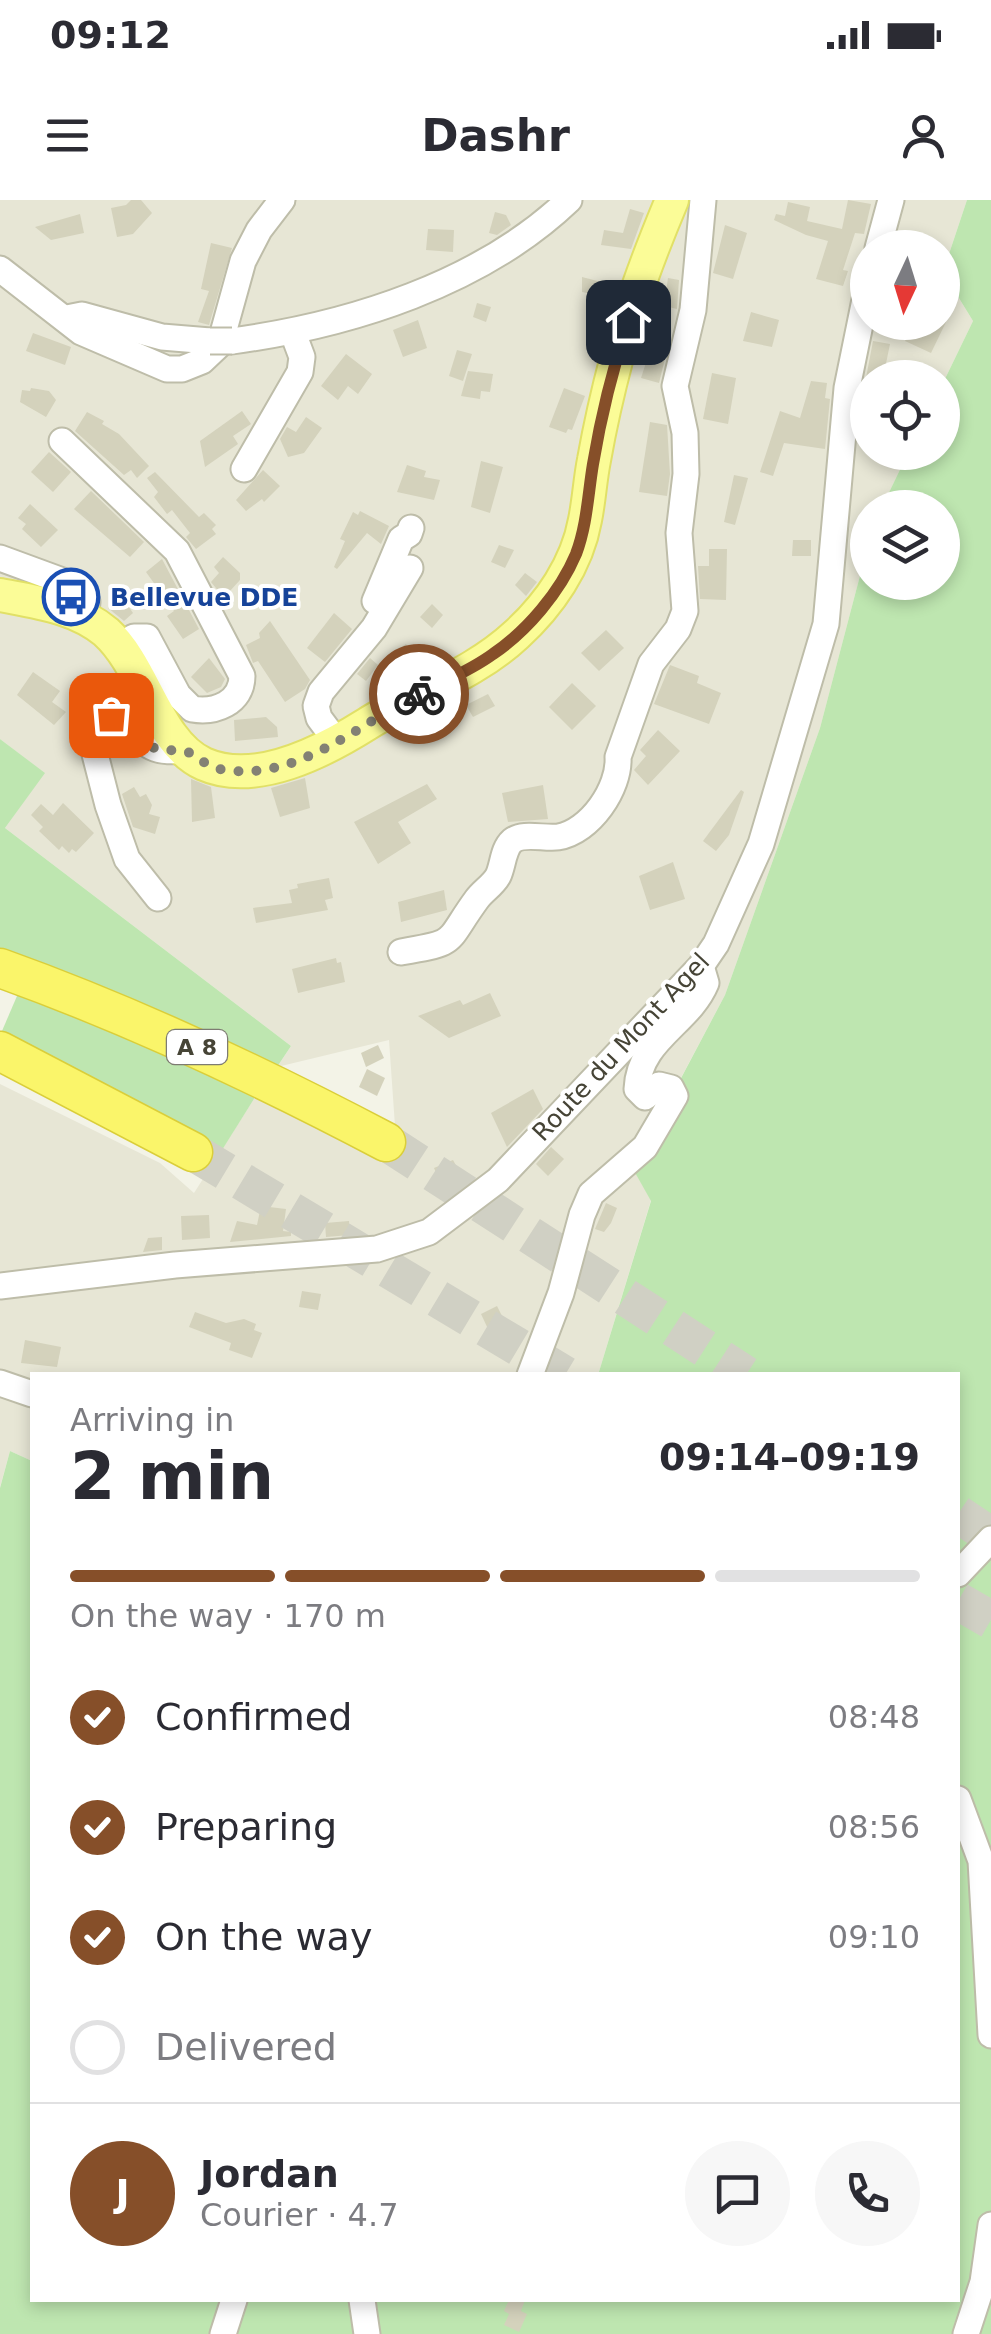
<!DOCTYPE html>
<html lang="en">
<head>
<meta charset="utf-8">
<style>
  body { margin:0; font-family:"DejaVu Sans",sans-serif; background:#f7f7f7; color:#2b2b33; height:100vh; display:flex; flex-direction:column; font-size:38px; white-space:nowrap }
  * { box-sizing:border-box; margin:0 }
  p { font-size:32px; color:#7c7c81 }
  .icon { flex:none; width:55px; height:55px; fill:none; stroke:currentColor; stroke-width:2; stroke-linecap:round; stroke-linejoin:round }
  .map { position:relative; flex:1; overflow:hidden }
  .side { position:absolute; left:30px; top:1172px; width:930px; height:930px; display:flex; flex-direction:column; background:#fff; border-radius:0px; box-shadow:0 5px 15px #0003 }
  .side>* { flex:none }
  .needle { width:65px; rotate:184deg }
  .controls { position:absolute; left:850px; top:30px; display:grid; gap:20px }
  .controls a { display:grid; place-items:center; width:110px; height:110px; border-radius:50%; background:#fff; box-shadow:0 5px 15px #0003; font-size:50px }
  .pin { position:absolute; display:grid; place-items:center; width:85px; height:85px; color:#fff; margin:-42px; border-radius:20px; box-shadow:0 5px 15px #0006 }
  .courier { position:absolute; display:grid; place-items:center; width:100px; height:100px; margin:-50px; border:8px solid #864f29; border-radius:50%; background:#fff; color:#222; box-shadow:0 2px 12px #0007 }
  .headline em { font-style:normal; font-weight:700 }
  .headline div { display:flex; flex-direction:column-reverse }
  .headline { display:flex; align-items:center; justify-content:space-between; height:170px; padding:0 40px }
  h1 { font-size:65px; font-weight:700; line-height:75px }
  .bar { display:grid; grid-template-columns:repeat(4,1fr); gap:15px 10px; align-content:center; height:120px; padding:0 40px }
  .bar i { height:12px; border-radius:8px; background:#e1e1e2 }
  .bar .selected { background:#864f29 }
  .bar p { grid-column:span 4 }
  .line { display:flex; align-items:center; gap:25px; padding:0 40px; border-top:2px solid #e1e1e2 }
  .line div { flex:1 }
  .round { display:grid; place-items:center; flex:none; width:105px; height:105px; border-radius:52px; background:#f7f7f7 }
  ol { padding:0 40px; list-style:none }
  li { display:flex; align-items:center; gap:30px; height:110px }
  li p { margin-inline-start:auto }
  li .icon { padding:10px; border-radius:50%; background:#864f29; color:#fff; stroke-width:4 }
  li:last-child { color:#7c7c81 }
  li i { width:55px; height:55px; border:5px solid #e1e1e2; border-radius:50% }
  .status { display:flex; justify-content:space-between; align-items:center; height:70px; padding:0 50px; background:#fff; direction:ltr }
  .status svg { height:28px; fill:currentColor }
  header { display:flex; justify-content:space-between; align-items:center; height:130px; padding:0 40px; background:#fff; font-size:45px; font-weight:700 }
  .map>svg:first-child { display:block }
  .residential { fill:#e7e6d5 }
  .green { fill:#bee6b0 }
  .building { fill:#d4d2bc }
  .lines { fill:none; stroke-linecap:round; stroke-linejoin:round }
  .highway-tunnel { stroke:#d0d0c4; stroke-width:38; stroke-dasharray:38 19; stroke-linecap:butt }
  .minor-casing { stroke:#bebda9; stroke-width:29 }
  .major-casing { stroke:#e1e067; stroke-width:36 }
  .highway-casing { stroke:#dace3a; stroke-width:41 }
  .minor { stroke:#fff; stroke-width:25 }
  .major { stroke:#fbfc97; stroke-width:32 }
  .highway { stroke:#faf56a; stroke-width:38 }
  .minor-bridge-casing { stroke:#bebda9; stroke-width:29; stroke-linecap:butt }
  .minor-bridge { stroke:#fff; stroke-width:25 }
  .done { stroke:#838174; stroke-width:10; stroke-dasharray:0 18 }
  .route { stroke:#864f29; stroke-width:12 }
  .labels { text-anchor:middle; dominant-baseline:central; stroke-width:8; stroke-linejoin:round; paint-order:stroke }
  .shield { fill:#fff; stroke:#7e7c72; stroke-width:2.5 }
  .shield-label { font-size:22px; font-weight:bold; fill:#464436 }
  .transit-label { font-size:25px; font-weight:bold; fill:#164399; stroke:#fff; text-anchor:start }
  .street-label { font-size:25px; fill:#464436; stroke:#fff }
</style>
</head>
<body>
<div class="status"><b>09:12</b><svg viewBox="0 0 49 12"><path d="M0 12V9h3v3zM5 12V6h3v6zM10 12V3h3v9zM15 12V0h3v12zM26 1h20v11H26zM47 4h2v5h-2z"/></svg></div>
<header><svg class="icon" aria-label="menu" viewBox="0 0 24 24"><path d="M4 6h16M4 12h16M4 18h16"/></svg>Dashr<svg class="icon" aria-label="person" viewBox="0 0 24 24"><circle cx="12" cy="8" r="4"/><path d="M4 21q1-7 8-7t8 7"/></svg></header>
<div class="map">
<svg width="991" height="2134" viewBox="0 0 991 2134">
  <rect width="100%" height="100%" fill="#f3f3e7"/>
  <path class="residential" d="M 0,0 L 967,0 L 943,72 L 942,48 L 868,48 L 868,122 L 942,122 L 943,72 L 973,121 L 943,183 L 942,178 L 868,178 L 868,252 L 908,253 L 882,307 L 868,308 L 867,349 L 820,528 L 725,795 L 633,968 L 651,1000 L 598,1175 L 32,1175 L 32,1261 L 10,1251 L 0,1287 L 0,884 L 160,963 L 194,993 L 259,891 L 380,953 L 395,926 L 389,840 L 277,867 L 291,846 L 5,628 L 44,573 L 0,539 Z"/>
  <g class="green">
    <path d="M 967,0 L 991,0 L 991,2134 L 0,2134 L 0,1288 L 10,1251 L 32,1261 L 32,2100 L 958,2100 L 958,1175 L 598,1175 L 651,1001 L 633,969 L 725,795 L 820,528 L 867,349 L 868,382 L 942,382 L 942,308 L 882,307 L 908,253 L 942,252 L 943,183 L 973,121 L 943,72 Z"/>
    <path d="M 0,539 L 45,573 L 5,628 L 291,846 L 277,867 L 0,749 Z"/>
    <path d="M 20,789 L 259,891 L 222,950 L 2,831 Z"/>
  </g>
  <g class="building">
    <path d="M 131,0 L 141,0 L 152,13 L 133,34 L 117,37 L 111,8 L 126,5 Z"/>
    <path d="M 848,0 L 871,4 L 864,34 L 855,33 L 843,70 L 848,71 L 843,86 L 816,79 L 828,41 L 806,35 L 774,20 L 776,14 L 785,16 L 788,2 L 810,7 L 807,21 L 842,29 Z"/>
    <path d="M 630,9 L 644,13 L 631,49 L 601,45 L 604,30 L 623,33 Z"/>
    <path d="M 495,12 L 506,15 L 511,25 L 497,35 L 489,33 Z"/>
    <path d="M 80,14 L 84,33 L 51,40 L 35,27 Z"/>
    <path d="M 725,25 L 747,33 L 733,79 L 713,73 Z"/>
    <path d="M 428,29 L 454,30 L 453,52 L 426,50 Z"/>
    <path d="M 211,43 L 232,48 L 209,125 L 198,122 L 209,91 L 201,89 Z"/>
    <path d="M 582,77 L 617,86 L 613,98 L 582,92 Z"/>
    <path d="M 668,78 L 679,80 L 677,109 L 664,106 Z"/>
    <path d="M 477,103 L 491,107 L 486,122 L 473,117 Z"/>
    <path d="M 751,112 L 779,120 L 772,147 L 743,141 Z"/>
    <path d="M 418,120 L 427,148 L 403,157 L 393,130 Z"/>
    <path d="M 915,122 L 946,122 L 931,153 L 905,141 Z"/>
    <path d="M 657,129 L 671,134 L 659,183 L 641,178 Z"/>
    <path d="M 33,133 L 71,147 L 65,165 L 26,151 Z"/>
    <path d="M 873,141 L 890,144 L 883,178 L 866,178 Z"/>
    <path d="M 457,150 L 472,154 L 463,181 L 449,176 Z"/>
    <path d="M 346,154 L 372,174 L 358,194 L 348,186 L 338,200 L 321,186 Z"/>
    <path d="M 468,171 L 493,174 L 490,192 L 481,191 L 480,199 L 461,196 Z"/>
    <path d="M 712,173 L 736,178 L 728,224 L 703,219 Z"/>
    <path d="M 811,181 L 827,183 L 825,198 L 830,199 L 825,249 L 784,243 L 773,276 L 760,272 L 780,211 L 800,218 Z"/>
    <path d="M 31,188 L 49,191 L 56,200 L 46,217 L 20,202 L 22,190 L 30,191 Z"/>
    <path d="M 564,188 L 585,196 L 572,230 L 568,229 L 566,233 L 549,227 Z"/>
    <path d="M 242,211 L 251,224 L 233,236 L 238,244 L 205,267 L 200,241 Z"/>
    <path d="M 87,212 L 104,221 L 102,224 L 119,234 L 149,266 L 137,278 L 131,270 L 124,275 L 75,231 Z"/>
    <path d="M 306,217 L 322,228 L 304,253 L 288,257 L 280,239 L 287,227 L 296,232 Z"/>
    <path d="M 650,222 L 667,225 L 670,274 L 667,296 L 639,292 Z"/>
    <path d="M 49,252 L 71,272 L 53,292 L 31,272 Z"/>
    <path d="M 481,261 L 503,267 L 490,313 L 471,307 Z"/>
    <path d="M 407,265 L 426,271 L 424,277 L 440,280 L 434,300 L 397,292 Z"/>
    <path d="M 263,270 L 280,286 L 264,302 L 262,299 L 246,311 L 236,300 Z"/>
    <path d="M 155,272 L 199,317 L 204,313 L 216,325 L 212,329 L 216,334 L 196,349 L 186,337 L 190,333 L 172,310 L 167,314 L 154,297 L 158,292 L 147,278 Z"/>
    <path d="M 734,275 L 748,278 L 735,325 L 724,322 Z"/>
    <path d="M 91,291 L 144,342 L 130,357 L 74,309 Z"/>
    <path d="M 30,304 L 58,330 L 41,347 L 22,329 L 26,324 L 18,318 Z"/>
    <path d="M 360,311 L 389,326 L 381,344 L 367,333 L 337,369 L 334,367 L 345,341 L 340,339 L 353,312 L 358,315 Z"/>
    <path d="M 793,340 L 811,340 L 811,356 L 792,356 Z"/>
    <path d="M 499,345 L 514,350 L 505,368 L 491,362 Z"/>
    <path d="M 709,349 L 727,349 L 726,400 L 700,399 L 698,366 L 709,366 Z"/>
    <path d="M 223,357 L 240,373 L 240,380 L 229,392 L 225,388 L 220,393 L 211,382 L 219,373 L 214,367 Z"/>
    <path d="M 162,359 L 199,429 L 183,439 L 167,416 L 174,411 L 146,372 Z"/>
    <path d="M 525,373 L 537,382 L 526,396 L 515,385 Z"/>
    <path d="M 120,394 L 133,413 L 124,421 L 108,408 Z"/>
    <path d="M 432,404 L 443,415 L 432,428 L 420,417 Z"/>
    <path d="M 334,413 L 352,429 L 325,462 L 307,448 Z"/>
    <path d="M 270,421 L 310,480 L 305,489 L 285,502 L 258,461 L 253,463 L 246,445 L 260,438 L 259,433 Z"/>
    <path d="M 606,430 L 624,448 L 599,471 L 581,453 Z"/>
    <path d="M 406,444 L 423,471 L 400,483 L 386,459 Z"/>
    <path d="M 209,458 L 225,479 L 221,487 L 207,493 L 191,477 Z"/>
    <path d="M 370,458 L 378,465 L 366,481 L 357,474 Z"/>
    <path d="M 670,465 L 699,476 L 697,483 L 721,493 L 709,524 L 654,504 Z"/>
    <path d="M 33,472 L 60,491 L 52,502 L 66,512 L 54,525 L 17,495 Z"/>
    <path d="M 572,483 L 596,506 L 572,530 L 549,507 Z"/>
    <path d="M 488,494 L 495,506 L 473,517 L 466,505 Z"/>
    <path d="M 266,517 L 277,527 L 278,537 L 235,541 L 234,520 Z"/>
    <path d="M 658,530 L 680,551 L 648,585 L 634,570 L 646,556 L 640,550 Z"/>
    <path d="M 305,578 L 310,608 L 280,617 L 271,588 Z"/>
    <path d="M 191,579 L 211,587 L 215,618 L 192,622 Z"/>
    <path d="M 427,584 L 437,599 L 398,622 L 411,643 L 378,664 L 354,622 Z"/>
    <path d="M 543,585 L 548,619 L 508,622 L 502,593 Z"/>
    <path d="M 134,587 L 140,597 L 146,594 L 152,605 L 149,614 L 160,617 L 155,634 L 133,627 L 122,594 Z"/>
    <path d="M 741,590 L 744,592 L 729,635 L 716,651 L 703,641 Z"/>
    <path d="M 63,603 L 94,633 L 76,652 L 72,649 L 69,653 L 62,646 L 59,650 L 39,631 L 43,627 L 31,615 L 41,604 L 53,615 Z"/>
    <path d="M 673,662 L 685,699 L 650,710 L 639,676 Z"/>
    <path d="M 329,678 L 333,698 L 325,700 L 328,710 L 256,723 L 253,708 L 292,703 L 289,690 L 298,688 L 297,684 Z"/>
    <path d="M 444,690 L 447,710 L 401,722 L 398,702 Z"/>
    <path d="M 336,758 L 337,763 L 341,762 L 345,782 L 298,793 L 292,769 Z"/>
    <path d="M 490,793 L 501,816 L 449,838 L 418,816 L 460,800 L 463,805 Z"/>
    <path d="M 378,845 L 384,858 L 366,867 L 361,853 Z"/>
    <path d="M 367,869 L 385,878 L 377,896 L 359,887 Z"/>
    <path d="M 533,889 L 543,909 L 507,947 L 491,913 Z"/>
    <path d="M 551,947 L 564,959 L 548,976 L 536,964 Z"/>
    <path d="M 453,960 L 464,980 L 443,989 L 434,968 Z"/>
    <path d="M 606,1003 L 617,1008 L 611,1023 L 604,1032 L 595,1029 Z"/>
    <path d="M 261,1006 L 286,1009 L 283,1031 L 291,1032 L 291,1036 L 230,1042 L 237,1021 L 257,1025 Z"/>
    <path d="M 209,1015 L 210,1038 L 182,1040 L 181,1016 Z"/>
    <path d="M 349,1021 L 350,1035 L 326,1037 L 325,1023 Z"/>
    <path d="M 162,1037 L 162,1050 L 143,1052 L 148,1038 Z"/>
    <path d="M 302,1091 L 321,1094 L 318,1110 L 299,1107 Z"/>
    <path d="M 497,1106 L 505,1122 L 489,1131 L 481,1114 Z"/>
    <path d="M 195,1112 L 226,1123 L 244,1119 L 256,1124 L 254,1130 L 262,1133 L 252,1158 L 229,1150 L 231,1143 L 189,1127 Z"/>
    <path d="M 25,1140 L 61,1147 L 57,1167 L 21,1163 Z"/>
    <path d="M 509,2100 L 525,2100 L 521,2111 L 527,2114 L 519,2132 L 504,2125 L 509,2114 L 504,2111 Z"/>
  </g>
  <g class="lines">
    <g class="highway-tunnel">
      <path d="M 386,942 L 746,1175"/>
      <path d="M 193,952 L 565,1175"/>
      <path d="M 958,1314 L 991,1336"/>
      <path d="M 958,1401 L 991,1420"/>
    </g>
    <g class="minor-casing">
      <g id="minor">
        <path d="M 878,48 L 891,0"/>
        <path d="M 0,69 L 81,132 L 167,169 L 182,169 L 202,161 L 220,144 L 243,61 L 259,30 L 282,0"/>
        <path d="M 67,118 L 82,115 L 162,137 L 210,141"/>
        <path d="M 232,141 C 350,125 481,84 569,0"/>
        <path d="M 62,241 L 177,351 L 242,476 C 242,503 215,513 192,509 L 178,495 L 147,437 L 134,437 L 119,446"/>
        <path d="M 244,269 L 300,172 L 302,157 L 293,133"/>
        <path d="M 0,358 L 68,383 L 87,402 L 85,419"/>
        <path d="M 375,401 L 401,339 L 409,334 L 411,328"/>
        <path d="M 337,542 L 319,518 L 316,506 L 321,492 L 374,428 L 410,368"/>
        <path d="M 158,698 L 127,659 L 108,605 L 86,519 L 91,511 C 116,508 131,537 152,547 C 162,552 173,551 184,550"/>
        <path d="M 401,752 C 460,742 444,744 477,699 C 483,691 493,685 498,676 C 503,666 503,649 512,641 C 523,632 544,639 558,637 C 590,632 620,588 618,557 L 651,464 L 678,429 L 685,411 L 679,333 L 686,274 L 685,233 L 675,186 L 693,110 L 703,0"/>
        <path d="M 0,1086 L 175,1065 L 377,1049 L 429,1032 L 498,980 L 701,766 L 716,744 L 761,644 L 826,424 L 847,188 L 868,85"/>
        <path d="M 530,1175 L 561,1093 L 582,1015 L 591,994 L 645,947 L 675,896 L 671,888 L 659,885 L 645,897 L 637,889 C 639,839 689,824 706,783 L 701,766"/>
        <path d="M 0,1183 L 32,1194"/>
        <path d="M 958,1374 L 991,1339"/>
        <path d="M 958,1599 L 981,1661 L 991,1835"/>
        <path d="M 362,2100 L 367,2134"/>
        <path d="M 223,2134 L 234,2100"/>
        <path d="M 966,2134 L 983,2082 L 991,2025"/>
      </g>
    </g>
    <g class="major-casing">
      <path id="major" d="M 0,395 C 36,402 76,407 106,432 C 145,467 157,543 204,564 C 256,587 324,551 367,524 C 416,493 473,475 516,435 C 549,405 577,365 585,320 C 589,301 590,280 594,260 C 600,226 608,191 617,157 C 630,104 651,50 672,0"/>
    </g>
    <g class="highway-casing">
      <g id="highway">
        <path d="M 0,768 C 134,816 261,876 386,942"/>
        <path d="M 0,851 L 193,952"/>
      </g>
    </g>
    <use href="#minor" class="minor"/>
    <use href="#major" class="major"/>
    <use href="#highway" class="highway"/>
    <g class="minor-bridge-casing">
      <path id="minor-bridge" d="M 210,141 L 232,141"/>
    </g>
    <use href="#minor-bridge" class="minor-bridge"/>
  </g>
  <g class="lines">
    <path class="done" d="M 111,515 C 126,527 143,547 162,550 C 169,552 178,548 185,551 C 197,555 205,566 219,569 C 295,584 357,525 419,494"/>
    <path class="route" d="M 419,494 C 444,481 470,471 493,454 C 527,431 560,392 576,354 C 587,325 588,294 593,264 C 601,216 613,168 628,122"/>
  </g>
  <defs>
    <g id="bus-ring" transform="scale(2.875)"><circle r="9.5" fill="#fff" stroke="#1a4fb4" stroke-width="1.5"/><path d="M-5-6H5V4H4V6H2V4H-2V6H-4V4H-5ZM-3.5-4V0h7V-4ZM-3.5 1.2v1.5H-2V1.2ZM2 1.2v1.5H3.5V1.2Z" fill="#1a4fb4"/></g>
  </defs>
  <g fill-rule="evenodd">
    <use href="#bus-ring" x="71" y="397"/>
  </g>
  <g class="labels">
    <rect class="shield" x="167" y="830" width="60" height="34" rx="8"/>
    <g class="shield-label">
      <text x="197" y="847">A 8</text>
    </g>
    <g class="transit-label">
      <text x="110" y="397">Bellevue DDE</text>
    </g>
    <g class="street-label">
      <text transform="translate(621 847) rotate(-47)">Route du Mont Agel</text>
    </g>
  </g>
</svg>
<div class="controls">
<a><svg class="needle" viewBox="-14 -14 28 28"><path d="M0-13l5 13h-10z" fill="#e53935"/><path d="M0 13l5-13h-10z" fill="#7c7c81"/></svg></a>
<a><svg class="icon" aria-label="locate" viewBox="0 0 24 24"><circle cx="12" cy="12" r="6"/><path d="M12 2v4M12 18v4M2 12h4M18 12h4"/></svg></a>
<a><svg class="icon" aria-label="layers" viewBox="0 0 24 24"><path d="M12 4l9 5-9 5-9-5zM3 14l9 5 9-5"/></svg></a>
</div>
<div class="pin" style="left:111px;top:515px;background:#ea580c"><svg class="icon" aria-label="bag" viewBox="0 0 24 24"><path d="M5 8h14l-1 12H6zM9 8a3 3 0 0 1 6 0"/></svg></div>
<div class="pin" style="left:628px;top:122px;background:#1f2937"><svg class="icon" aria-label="home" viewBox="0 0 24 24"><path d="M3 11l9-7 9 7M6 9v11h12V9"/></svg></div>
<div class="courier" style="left:419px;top:494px"><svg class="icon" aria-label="bike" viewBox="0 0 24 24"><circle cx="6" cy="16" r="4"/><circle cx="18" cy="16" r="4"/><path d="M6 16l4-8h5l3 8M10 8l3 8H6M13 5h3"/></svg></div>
<section class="side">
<div class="headline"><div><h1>2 min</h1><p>Arriving in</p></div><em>09:14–09:19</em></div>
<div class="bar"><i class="selected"></i><i class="selected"></i><i class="selected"></i><i></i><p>On the way · 170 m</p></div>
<ol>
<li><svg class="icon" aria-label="check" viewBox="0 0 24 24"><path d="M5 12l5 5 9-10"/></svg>Confirmed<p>08:48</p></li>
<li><svg class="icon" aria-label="check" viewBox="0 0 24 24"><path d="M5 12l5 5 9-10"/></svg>Preparing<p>08:56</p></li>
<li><svg class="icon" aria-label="check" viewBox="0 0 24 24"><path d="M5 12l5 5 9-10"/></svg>On the way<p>09:10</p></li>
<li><i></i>Delivered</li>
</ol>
<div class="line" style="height:180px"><b class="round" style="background:#864f29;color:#fff">J</b><div><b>Jordan</b><p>Courier · 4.7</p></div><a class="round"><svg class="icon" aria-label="chat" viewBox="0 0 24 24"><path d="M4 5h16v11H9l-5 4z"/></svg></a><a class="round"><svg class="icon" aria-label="phone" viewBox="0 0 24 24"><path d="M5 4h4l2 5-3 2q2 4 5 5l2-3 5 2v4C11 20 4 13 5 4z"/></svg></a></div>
</section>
</div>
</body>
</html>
